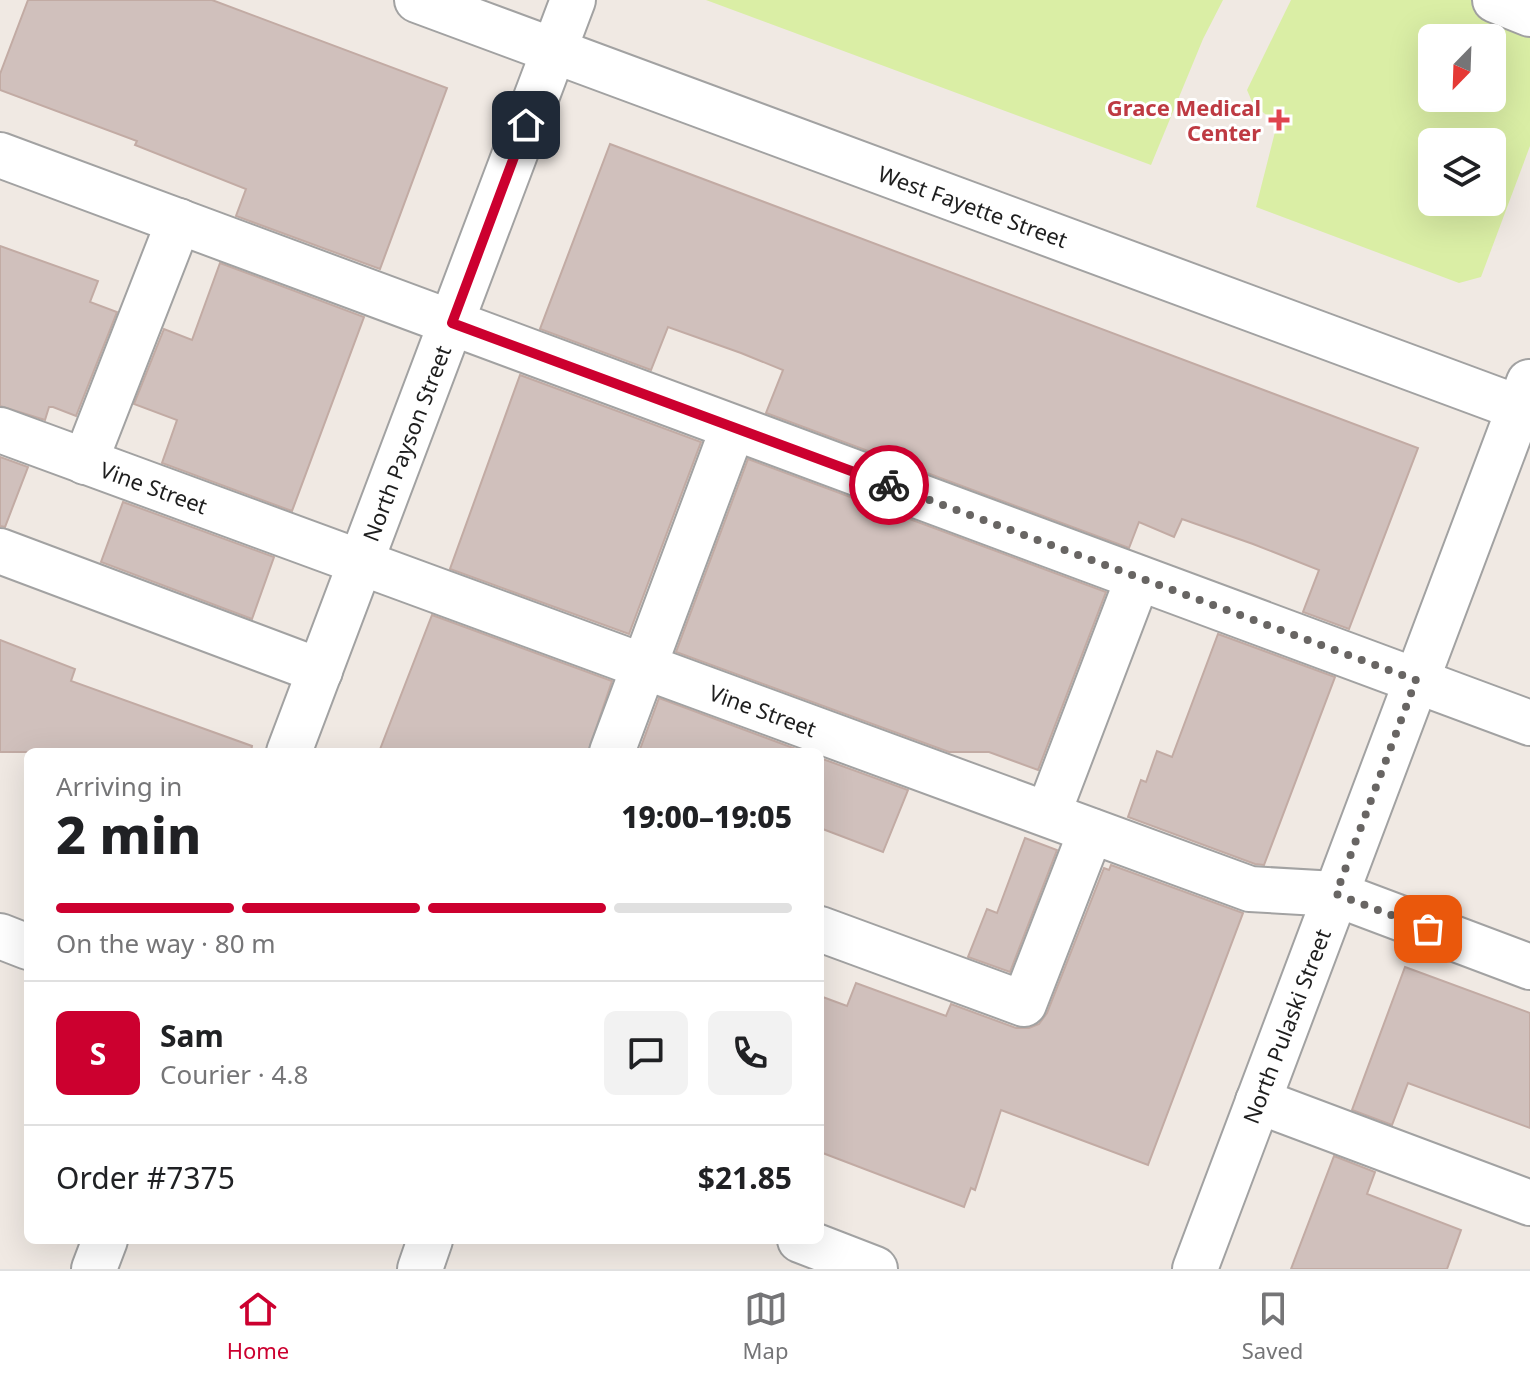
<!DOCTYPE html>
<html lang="en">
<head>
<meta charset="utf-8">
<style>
  body { margin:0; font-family:"Noto Sans",sans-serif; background:#f2f2f2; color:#202124; height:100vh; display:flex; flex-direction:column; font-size:30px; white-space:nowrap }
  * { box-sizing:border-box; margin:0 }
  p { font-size:26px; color:#757577 }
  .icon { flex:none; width:44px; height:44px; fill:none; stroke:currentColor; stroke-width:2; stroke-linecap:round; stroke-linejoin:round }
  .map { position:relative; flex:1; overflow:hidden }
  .sheet { position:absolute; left:24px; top:748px; width:800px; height:496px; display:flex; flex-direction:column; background:#fff; border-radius:12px; box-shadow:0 8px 32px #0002 }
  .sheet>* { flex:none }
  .needle { width:52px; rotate:203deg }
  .controls { position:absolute; left:1418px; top:24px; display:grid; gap:16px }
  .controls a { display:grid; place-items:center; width:88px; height:88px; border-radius:12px; background:#fff; box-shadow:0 8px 32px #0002; font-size:40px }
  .pin { position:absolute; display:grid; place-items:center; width:68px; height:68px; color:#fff; margin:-34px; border-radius:16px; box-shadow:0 4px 12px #0006 }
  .courier { position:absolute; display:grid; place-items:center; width:80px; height:80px; margin:-40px; border:6px solid #cc002f; border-radius:50%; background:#fff; color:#222; box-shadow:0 2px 10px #0007 }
  .summary em { font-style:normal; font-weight:800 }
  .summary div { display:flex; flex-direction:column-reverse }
  .summary { display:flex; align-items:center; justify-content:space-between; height:136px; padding:0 32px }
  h1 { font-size:52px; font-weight:800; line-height:60px }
  .bar { display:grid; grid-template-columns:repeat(4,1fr); gap:12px 8px; align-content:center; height:96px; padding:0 32px }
  .bar i { height:10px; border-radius:6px; background:#e0e0e0 }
  .bar .current { background:#cc002f }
  .bar p { grid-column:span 4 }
  .line { display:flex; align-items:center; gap:20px; padding:0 32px; border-top:2px solid #e0e0e0 }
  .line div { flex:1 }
  .round { display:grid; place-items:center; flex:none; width:84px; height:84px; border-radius:12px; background:#f2f2f2 }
  .dock { display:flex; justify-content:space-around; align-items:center; height:112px; border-top:2px solid #e0e0e0; background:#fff; font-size:22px; color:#757577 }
  .dock a { display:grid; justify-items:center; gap:4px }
  .dock .current { color:#cc002f }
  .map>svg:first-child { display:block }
  .grass { fill:#daeea5; fill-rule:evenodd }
  .building { fill:#d0c0bc; stroke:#c2aba4; stroke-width:2 }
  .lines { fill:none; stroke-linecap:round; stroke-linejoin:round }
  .minor-casing { stroke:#a2a2a2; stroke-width:48 }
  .minor { stroke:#fff; stroke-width:44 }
  .done { stroke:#686563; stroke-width:8; stroke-dasharray:0 14.4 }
  .route { stroke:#cc002f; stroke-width:10 }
  .health-dot { fill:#e0444e; stroke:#fff; stroke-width:3 }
  .labels { text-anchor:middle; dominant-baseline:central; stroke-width:6; stroke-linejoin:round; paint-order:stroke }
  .health-label { font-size:22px; font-weight:bold; fill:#be3a42; stroke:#fff; text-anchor:end }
  .street-label { font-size:22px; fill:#1e1e1e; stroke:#fff }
</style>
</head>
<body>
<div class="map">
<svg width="1530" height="1269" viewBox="0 0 1530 1269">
  <rect width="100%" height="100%" fill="#f0e9e3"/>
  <g class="grass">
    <path d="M 706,0 L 1223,0 L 1203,39 L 1151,165 Z"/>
    <path d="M 1291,0 L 1530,0 L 1530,146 L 1481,277 L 1459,283 L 1256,207 L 1277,124 L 1253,104 L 1247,90 ZM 1432,38 L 1492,38 L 1492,98 L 1432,98 ZM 1432,142 L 1492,142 L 1492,202 L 1432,202 Z"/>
  </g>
  <g class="building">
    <path d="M 28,0 L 212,0 L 447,88 L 380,269 L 236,216 L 246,189 L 135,145 L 137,141 L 0,90 L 0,74 Z"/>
    <path d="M 610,144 L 1418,448 L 1349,629 L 1303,612 L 1319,570 L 1253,544 L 1182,519 L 1174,537 L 1139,522 L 1129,548 L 766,413 L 783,370 L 741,353 L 668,327 L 651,370 L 540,329 Z"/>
    <path d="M 0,246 L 98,281 L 90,302 L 117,312 L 76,416 L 53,407 L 49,407 L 45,420 L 0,406 Z"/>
    <path d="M 220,263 L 364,317 L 292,511 L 162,463 L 177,420 L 134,404 L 164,329 L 192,340 Z"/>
    <path d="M 520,375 L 701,442 L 629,634 L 450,569 Z"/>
    <path d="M 0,457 L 28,467 L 5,527 L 0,526 Z"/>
    <path d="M 748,459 L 1106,592 L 1038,770 L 989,752 L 949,752 L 676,652 Z"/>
    <path d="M 123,502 L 274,557 L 252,619 L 101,562 Z"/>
    <path d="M 432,615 L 612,681 L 588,752 L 379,752 Z"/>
    <path d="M 1218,634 L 1335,677 L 1264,865 L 1255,864 L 1128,817 L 1141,780 L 1146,782 L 1157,751 L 1172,757 Z"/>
    <path d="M 0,640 L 75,669 L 71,681 L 252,746 L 251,752 L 0,752 Z"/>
    <path d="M 659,698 L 804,752 L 639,752 Z"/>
    <path d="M 820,758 L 908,790 L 883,852 L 820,828 Z"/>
    <path d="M 1025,838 L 1057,850 L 1010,972 L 968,957 L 987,909 L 997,913 Z"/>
    <path d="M 1111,865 L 1243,913 L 1148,1165 L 1001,1110 L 975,1190 L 971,1188 L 964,1207 L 820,1152 L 820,996 L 847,1006 L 856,983 L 946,1016 L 951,1004 L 1016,1028 L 1029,1028 L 1039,1024 L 1047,1013 L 1104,868 L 1109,870 Z"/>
    <path d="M 1405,967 L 1530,1013 L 1530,1128 L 1408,1083 L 1392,1125 L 1352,1110 Z"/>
    <path d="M 1334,1156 L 1375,1172 L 1367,1194 L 1461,1230 L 1447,1269 L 1291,1269 Z"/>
  </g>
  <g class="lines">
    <g class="minor-casing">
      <g id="minor">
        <path d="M 417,0 L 1530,412"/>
        <path d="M 1495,0 L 1530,14"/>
        <path d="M 0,155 L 1530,723"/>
        <path d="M 0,430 L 1250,889 L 1336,894 L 1530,967"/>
        <path d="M 85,462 L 179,221"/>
        <path d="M 0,551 L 320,671"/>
        <path d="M 289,752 L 573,0"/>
        <path d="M 612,752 L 733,428"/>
        <path d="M 1048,814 L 1138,578"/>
        <path d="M 820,929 L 1024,1004 L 1091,831"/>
        <path d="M 0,936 L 28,947"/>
        <path d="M 1258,1101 L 1530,1203"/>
        <path d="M 800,1240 L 875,1269"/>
        <path d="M 94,1269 L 105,1240"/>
        <path d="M 420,1269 L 430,1240"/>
        <path d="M 1195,1269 L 1529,382"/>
      </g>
    </g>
    <use href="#minor" class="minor"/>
  </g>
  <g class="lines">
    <path class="done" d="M 889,485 L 1416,680 L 1336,894 L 1428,929"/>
    <path class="route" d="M 526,125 L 452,323 L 889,485"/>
  </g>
  <path class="health-dot" d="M1275 108h8v8h8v8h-8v8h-8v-8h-8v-8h8z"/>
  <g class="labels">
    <g class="health-label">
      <text x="1261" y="107">Grace Medical<tspan x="1261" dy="25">Center</tspan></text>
    </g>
    <g class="street-label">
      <text transform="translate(973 206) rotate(20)">West Fayette Street</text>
      <text transform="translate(406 443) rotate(-69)">North Payson Street</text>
      <text transform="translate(154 487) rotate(20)">Vine Street</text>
      <text transform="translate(763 710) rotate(20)">Vine Street</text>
      <text transform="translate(1286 1026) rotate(-69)">North Pulaski Street</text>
    </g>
  </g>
</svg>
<div class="controls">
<a><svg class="needle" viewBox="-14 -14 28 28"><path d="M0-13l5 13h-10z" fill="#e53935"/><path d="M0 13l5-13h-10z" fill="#757577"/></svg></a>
<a><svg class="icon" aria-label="layers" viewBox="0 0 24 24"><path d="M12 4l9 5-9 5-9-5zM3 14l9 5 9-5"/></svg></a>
</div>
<div class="pin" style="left:1428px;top:929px;background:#ea580c"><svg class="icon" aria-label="bag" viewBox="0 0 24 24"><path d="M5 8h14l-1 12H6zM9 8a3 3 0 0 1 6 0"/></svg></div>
<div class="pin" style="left:526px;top:125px;background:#1f2937"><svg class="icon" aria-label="home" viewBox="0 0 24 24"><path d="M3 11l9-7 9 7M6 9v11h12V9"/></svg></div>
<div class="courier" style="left:889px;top:485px"><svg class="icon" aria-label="bike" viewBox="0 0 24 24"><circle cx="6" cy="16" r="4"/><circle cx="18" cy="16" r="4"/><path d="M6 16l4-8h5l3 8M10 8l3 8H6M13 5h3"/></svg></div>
<section class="sheet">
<div class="summary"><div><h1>2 min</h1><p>Arriving in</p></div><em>19:00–19:05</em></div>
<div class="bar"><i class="current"></i><i class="current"></i><i class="current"></i><i></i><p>On the way · 80 m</p></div>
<div class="line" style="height:144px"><b class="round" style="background:#cc002f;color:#fff">S</b><div><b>Sam</b><p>Courier · 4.8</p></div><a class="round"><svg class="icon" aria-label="chat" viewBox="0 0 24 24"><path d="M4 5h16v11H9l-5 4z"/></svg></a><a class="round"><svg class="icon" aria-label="phone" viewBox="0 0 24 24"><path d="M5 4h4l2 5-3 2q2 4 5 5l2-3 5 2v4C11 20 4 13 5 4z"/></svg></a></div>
<div class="line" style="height:104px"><div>Order #7375</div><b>$21.85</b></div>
</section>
</div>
<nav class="dock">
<a class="current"><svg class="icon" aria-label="home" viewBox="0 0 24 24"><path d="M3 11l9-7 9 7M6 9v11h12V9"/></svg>Home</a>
<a><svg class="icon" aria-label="map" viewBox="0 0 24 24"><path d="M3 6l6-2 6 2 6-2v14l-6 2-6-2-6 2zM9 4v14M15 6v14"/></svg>Map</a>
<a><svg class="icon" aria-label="saved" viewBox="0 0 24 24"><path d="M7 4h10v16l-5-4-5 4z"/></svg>Saved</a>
</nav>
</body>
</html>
